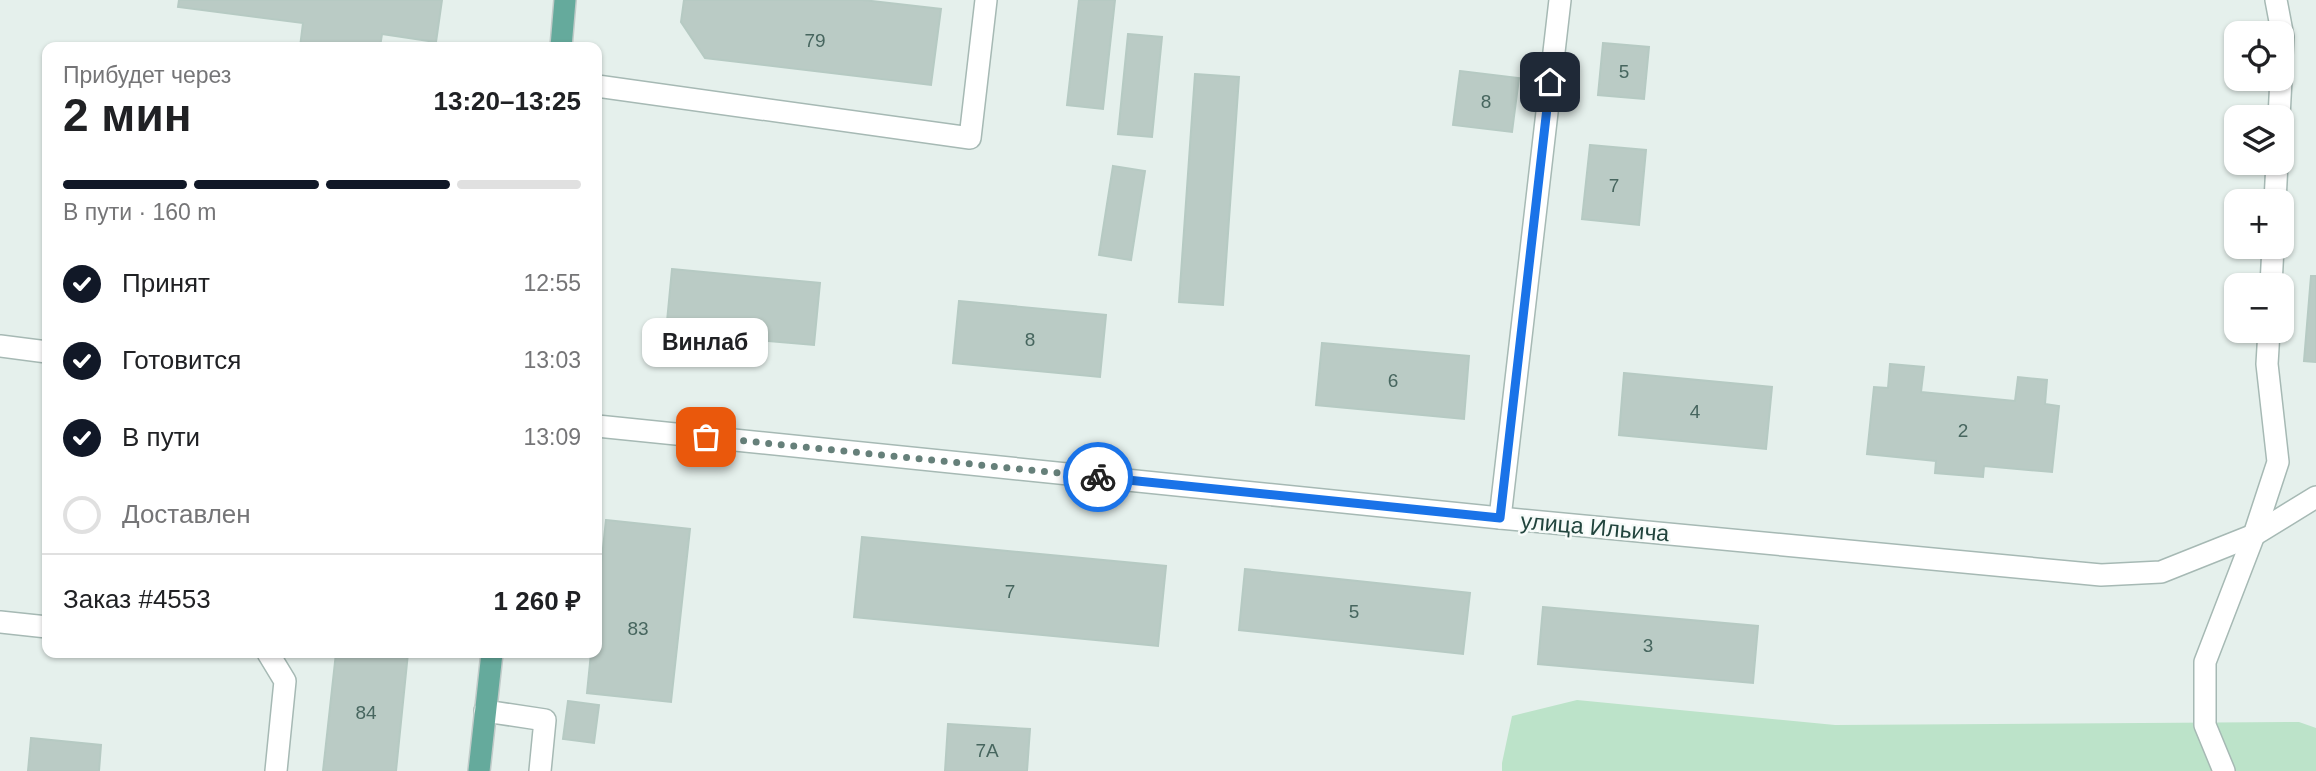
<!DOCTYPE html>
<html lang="ru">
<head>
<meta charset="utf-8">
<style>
  body { margin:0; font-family:Arial,sans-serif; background:#f6f6f6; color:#202124; height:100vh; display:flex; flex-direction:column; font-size:26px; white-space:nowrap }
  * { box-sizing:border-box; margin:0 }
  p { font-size:23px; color:#757577 }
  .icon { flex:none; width:38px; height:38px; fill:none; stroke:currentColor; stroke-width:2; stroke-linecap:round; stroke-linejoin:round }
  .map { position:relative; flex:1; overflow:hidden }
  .side { position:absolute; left:42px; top:42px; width:560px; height:616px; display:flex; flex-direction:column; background:#fff; border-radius:14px; box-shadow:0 2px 5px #0004 }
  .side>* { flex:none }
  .tools { position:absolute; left:2224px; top:21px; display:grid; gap:14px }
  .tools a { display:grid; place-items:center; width:70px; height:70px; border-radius:14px; background:#fff; box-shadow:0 2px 5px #0004; font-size:35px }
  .pin { position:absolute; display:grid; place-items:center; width:60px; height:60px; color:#fff; margin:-30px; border-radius:14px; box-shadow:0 4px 10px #0006 }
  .courier { position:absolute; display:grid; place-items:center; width:70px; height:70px; margin:-35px; border:5px solid #1a73e8; border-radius:50%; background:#fff; color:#222; box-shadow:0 2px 9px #0007 }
  .bubble { position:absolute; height:49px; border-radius:14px; background:#fff; box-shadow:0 2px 5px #0004; font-size:23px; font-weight:800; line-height:49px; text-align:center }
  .headline em { font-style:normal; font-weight:800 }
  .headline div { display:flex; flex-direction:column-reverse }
  .headline { display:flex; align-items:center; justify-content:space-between; height:119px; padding:0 21px }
  h1 { font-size:46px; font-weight:800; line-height:52px }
  .bar { display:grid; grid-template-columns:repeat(4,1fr); gap:10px 7px; align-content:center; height:84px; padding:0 21px }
  .bar i { height:9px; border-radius:5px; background:#e0e0e0 }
  .bar .active { background:#111827 }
  .bar p { grid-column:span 4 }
  .line { display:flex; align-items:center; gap:18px; padding:0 21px; border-top:2px solid #e0e0e0 }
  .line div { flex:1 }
  ol { padding:0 21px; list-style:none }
  li { display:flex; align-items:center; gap:21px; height:77px }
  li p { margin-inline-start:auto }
  li .icon { padding:7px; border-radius:50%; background:#111827; color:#fff; stroke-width:4 }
  li:last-child { color:#757577 }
  li i { width:38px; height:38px; border:4px solid #e0e0e0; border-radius:50% }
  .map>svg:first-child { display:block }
  .green { fill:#bce3c9 }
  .building { fill:#bacbc5; stroke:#b6cac3; stroke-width:2 }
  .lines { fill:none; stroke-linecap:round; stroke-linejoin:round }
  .minor-casing { stroke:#a6b9b4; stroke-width:24 }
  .major-casing { stroke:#c1cbc9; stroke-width:24 }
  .minor { stroke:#fff; stroke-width:21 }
  .major { stroke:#65aa9c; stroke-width:21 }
  .done { stroke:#66807a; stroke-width:7; stroke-dasharray:0 12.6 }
  .route { stroke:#1a73e8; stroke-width:9 }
  .labels { text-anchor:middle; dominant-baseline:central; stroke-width:5; stroke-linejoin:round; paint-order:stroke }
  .number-label { font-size:19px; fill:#47665f }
  .street-label { font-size:23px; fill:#21443d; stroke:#f6fbf9 }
</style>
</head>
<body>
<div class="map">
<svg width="2316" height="771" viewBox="0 0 2316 771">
  <rect width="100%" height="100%" fill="#e5f0ec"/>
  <path class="green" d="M 1577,700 L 1835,725 L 2299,722 L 2316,728 L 2316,771 L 1502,771 L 1502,763 L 1512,716 Z"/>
  <g class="building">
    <path d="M 179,0 L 442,0 L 436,42 L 382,34 L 380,47 L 300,47 L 303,23 L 178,7 Z"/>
    <path d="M 684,0 L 863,0 L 941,9 L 931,85 L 705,58 L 681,22 Z"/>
    <path d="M 1079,0 L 1115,0 L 1103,109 L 1067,105 Z"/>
    <path d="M 1128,34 L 1162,37 L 1152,137 L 1118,134 Z"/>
    <path d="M 1603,43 L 1649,47 L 1644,99 L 1598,95 Z"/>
    <path d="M 1460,71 L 1519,78 L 1512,132 L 1453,125 Z"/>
    <path d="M 1195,74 L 1239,77 L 1223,305 L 1179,302 Z"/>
    <path d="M 1590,145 L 1646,150 L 1639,225 L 1582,219 Z"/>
    <path d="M 1113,166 L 1145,171 L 1131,260 L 1099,255 Z"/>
    <path d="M 672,269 L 820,283 L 814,345 L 666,332 Z"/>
    <path d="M 2311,276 L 2316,276 L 2316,362 L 2304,361 Z"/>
    <path d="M 959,301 L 1106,315 L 1100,377 L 953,363 Z"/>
    <path d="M 1322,343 L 1469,356 L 1464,419 L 1316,405 Z"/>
    <path d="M 1890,364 L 1924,367 L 1921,392 L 2015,401 L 2018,377 L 2047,380 L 2045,404 L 2059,406 L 2052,472 L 1984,466 L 1983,477 L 1935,473 L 1936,461 L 1867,454 L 1874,387 L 1888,388 Z"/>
    <path d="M 1624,373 L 1772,387 L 1766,449 L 1619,435 Z"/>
    <path d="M 606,520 L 690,529 L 671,702 L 587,693 L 591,653 L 597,653 L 597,604 Z"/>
    <path d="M 862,537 L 1166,566 L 1158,646 L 854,617 Z"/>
    <path d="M 1245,569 L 1470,593 L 1463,654 L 1239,630 Z"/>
    <path d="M 1543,607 L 1758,626 L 1753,683 L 1538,664 Z"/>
    <path d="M 336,653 L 408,653 L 396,771 L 323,771 Z"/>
    <path d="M 568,701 L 599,705 L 594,743 L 563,739 Z"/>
    <path d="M 948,724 L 1030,729 L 1027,771 L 945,771 Z"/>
    <path d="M 31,738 L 101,745 L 99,771 L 28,771 Z"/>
  </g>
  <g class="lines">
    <g class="minor-casing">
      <g id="minor">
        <path d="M 2276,0 L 2283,37 L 2282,55"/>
        <path d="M 597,86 L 970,138 L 986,0"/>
        <path d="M 2279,117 L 2281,79"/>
        <path d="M 2275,201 L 2277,163"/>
        <path d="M 2271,285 L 2273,247"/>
        <path d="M 0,346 L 47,352"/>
        <path d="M 597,426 L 1500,518 L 2101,575 L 2161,572 L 2254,535 L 2316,497"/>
        <path d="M 1500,518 L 1560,0"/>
        <path d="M 0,622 L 47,627"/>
        <path d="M 268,653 L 285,681 L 276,771"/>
        <path d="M 485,711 L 545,720 L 540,771"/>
        <path d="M 2224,771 L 2205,725 L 2205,662 L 2254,535 L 2278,462 L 2267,364 L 2269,331"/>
      </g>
    </g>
    <g class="major-casing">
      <g id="major">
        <path d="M 561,47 L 565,0"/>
        <path d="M 479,771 L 492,653"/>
      </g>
    </g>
    <use href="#minor" class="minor"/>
    <use href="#major" class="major"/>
  </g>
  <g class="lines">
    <path class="done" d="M 706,437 L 1098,477"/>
    <path class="route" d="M 1098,477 L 1500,518 L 1550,82"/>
  </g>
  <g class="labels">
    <g class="number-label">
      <text x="815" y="40">79</text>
      <text x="1624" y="71">5</text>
      <text x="1486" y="101">8</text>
      <text x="1614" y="185">7</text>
      <text x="1030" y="339">8</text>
      <text x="1393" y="380">6</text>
      <text x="1695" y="411">4</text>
      <text x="1963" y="430">2</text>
      <text x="1010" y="591">7</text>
      <text x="1354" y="611">5</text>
      <text x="638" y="628">83</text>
      <text x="1648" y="645">3</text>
      <text x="366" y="712">84</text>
      <text x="987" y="750">7А</text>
    </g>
    <g class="street-label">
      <text transform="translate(1595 527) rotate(5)">улица Ильича</text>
    </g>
  </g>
</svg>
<div class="tools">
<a><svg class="icon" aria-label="locate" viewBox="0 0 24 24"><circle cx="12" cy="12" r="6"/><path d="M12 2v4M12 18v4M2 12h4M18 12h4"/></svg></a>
<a><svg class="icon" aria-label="layers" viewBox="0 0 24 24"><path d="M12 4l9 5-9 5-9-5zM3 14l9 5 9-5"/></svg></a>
<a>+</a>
<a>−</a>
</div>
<div class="pin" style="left:706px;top:437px;background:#ea580c"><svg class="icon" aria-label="bag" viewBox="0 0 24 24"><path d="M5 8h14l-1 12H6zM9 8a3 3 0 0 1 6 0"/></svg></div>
<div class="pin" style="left:1550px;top:82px;background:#1f2937"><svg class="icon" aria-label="home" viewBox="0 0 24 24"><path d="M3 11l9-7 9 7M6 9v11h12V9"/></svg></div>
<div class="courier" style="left:1098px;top:477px"><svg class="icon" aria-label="bike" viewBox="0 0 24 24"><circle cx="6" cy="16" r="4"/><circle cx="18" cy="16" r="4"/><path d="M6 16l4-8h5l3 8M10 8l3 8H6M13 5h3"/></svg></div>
<div class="bubble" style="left:642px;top:318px;width:126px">Винлаб</div>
<section class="side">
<div class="headline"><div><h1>2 мин</h1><p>Прибудет через</p></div><em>13:20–13:25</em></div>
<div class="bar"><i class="active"></i><i class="active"></i><i class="active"></i><i></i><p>В пути · 160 m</p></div>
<ol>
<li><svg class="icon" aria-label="check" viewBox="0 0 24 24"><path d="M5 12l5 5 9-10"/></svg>Принят<p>12:55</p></li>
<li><svg class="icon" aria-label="check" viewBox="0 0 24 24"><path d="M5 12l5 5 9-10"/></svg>Готовится<p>13:03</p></li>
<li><svg class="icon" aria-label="check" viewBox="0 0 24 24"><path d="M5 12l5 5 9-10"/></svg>В пути<p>13:09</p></li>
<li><i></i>Доставлен</li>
</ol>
<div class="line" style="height:91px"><div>Заказ #4553</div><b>1 260 ₽</b></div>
</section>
</div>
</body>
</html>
